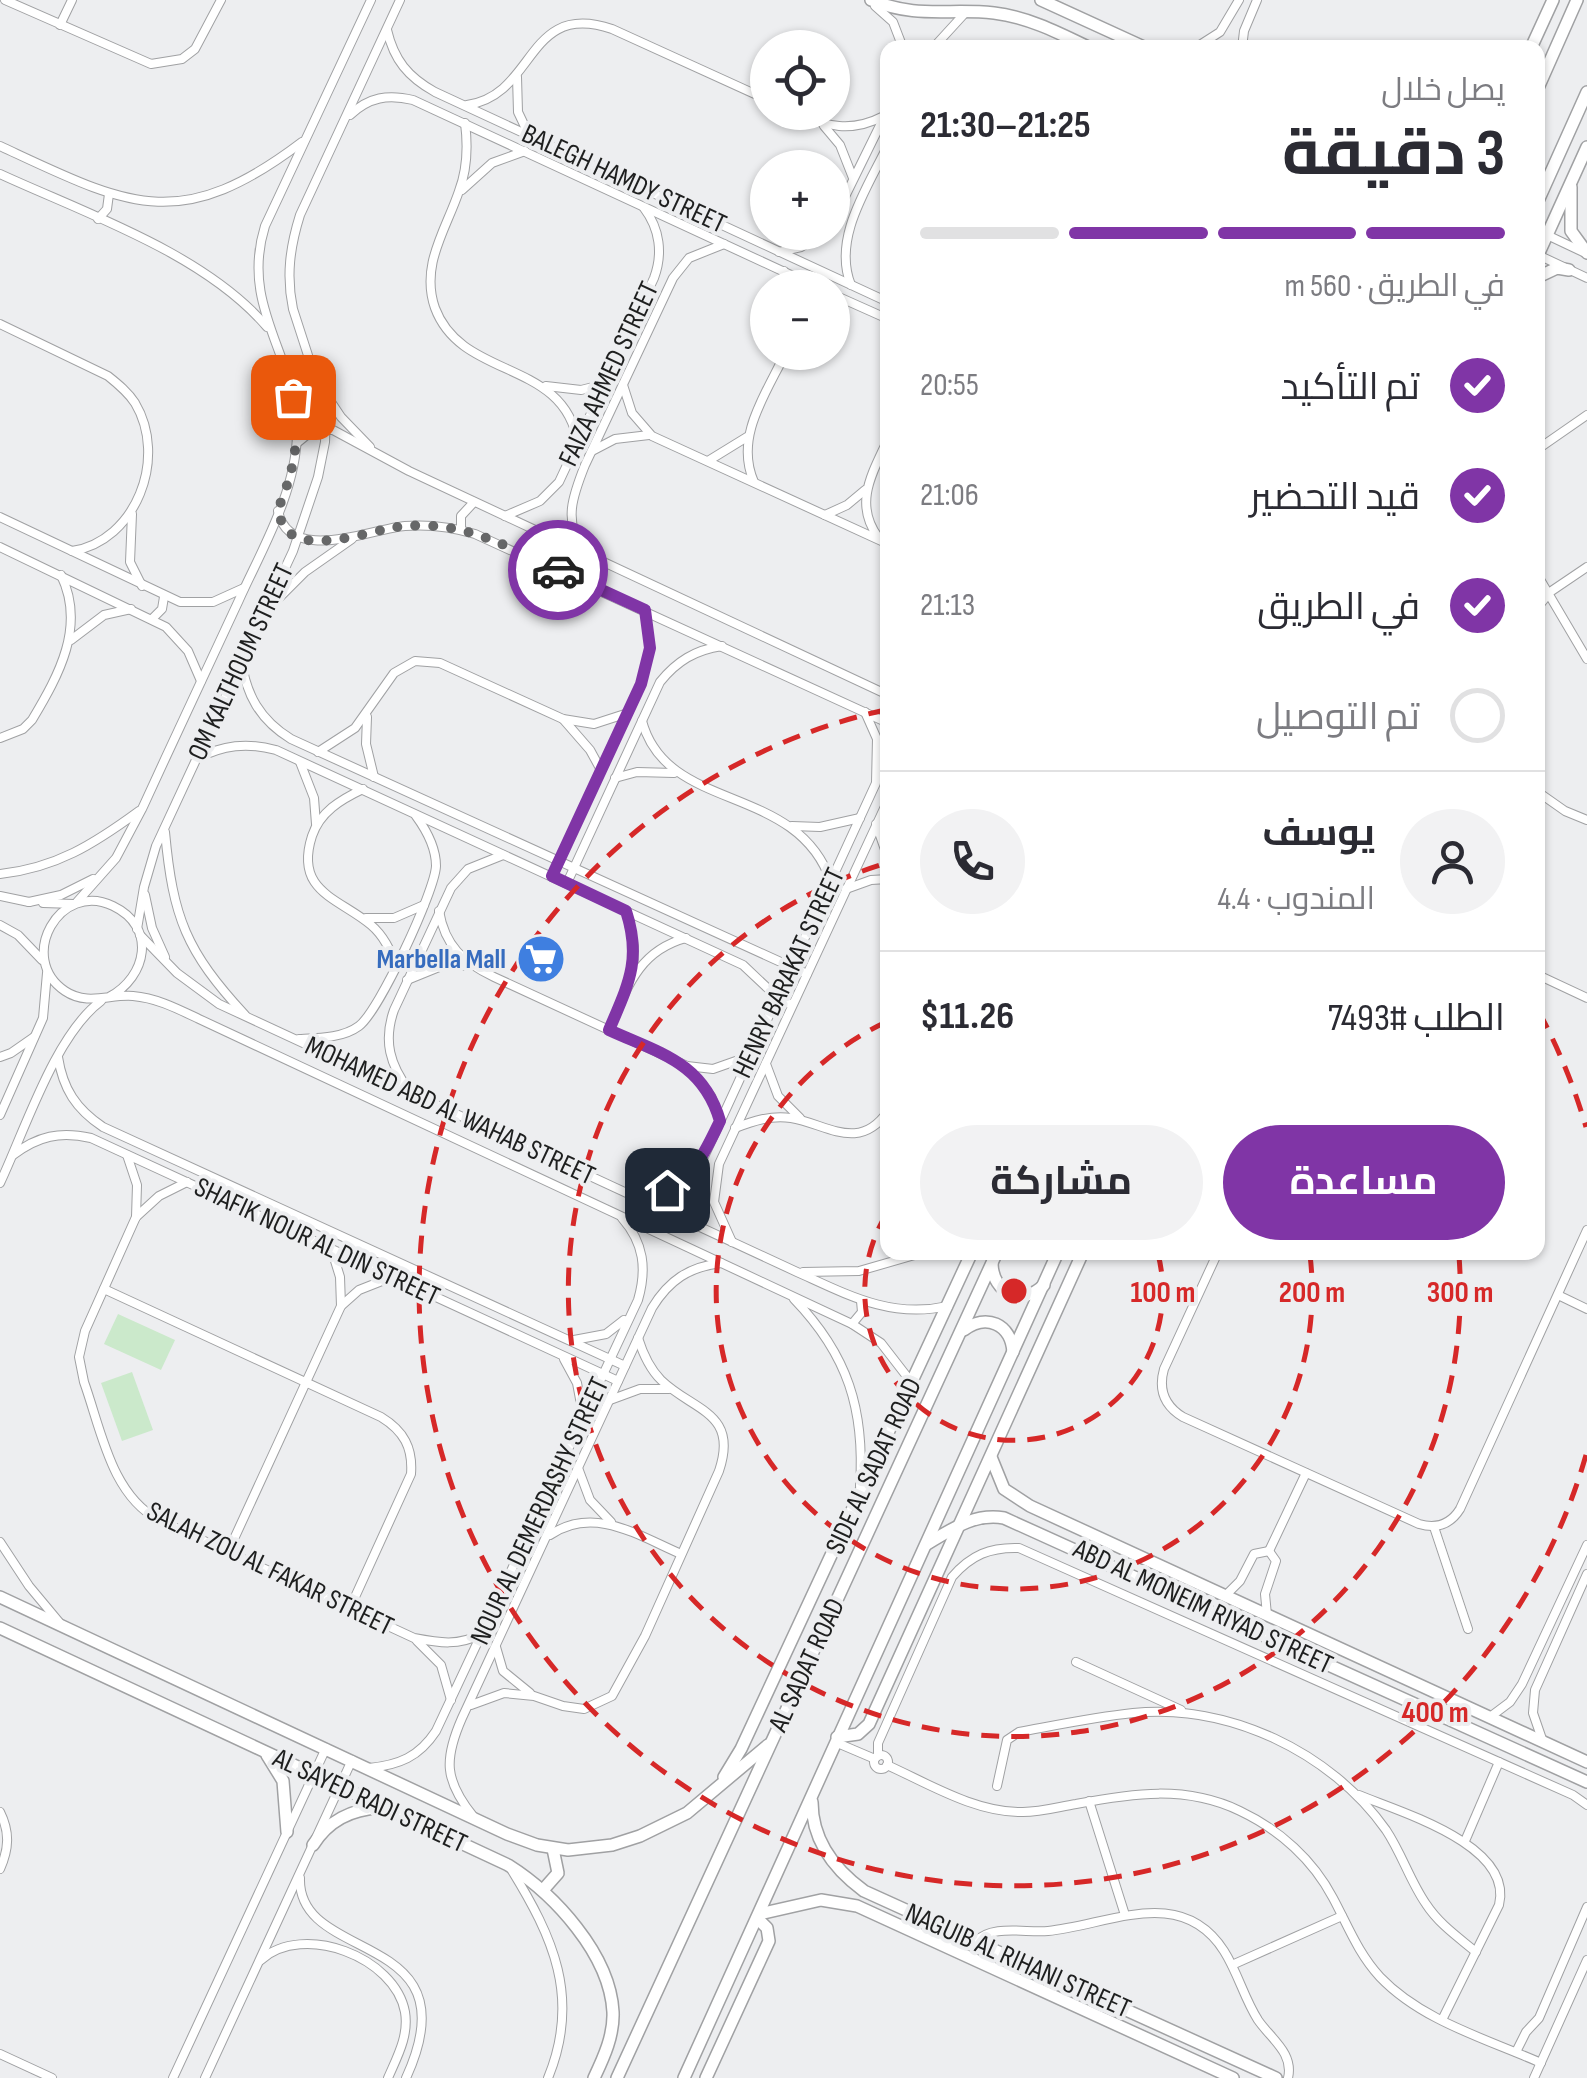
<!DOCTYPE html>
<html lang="ar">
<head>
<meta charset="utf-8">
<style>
  body { margin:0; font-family:"Sofia Sans Condensed",Cairo,sans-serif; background:#f2f2f3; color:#2b2b33; direction:rtl; height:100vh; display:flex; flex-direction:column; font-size:38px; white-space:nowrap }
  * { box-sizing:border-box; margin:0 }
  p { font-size:32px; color:#7c7c81 }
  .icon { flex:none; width:55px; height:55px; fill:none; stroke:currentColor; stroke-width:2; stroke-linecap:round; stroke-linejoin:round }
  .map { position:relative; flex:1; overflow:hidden; direction:ltr }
  .sheet { position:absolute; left:880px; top:40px; width:665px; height:1220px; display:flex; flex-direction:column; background:#fff; border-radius:20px; box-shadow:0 2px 8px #0004; direction:rtl }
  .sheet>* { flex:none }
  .tools { position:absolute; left:750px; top:30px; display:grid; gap:20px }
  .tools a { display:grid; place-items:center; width:100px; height:100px; border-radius:50%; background:#fff; box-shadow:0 2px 8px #0004; font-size:50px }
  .pin { position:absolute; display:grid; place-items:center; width:85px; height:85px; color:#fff; margin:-42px; border-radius:20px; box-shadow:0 5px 15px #0006 }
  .courier { position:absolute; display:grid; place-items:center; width:100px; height:100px; margin:-50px; border:8px solid #8035a6; border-radius:50%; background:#fff; color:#222; box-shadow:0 2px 12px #0007 }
  .summary em { font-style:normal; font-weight:700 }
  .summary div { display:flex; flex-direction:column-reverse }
  .summary { display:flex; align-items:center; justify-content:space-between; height:170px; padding:0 40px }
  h1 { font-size:65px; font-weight:700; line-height:75px }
  .bar { display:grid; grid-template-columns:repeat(4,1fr); gap:15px 10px; align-content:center; height:120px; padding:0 40px }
  .bar i { height:12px; border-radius:8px; background:#e1e1e2 }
  .bar .selected { background:#8035a6 }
  .bar p { grid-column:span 4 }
  .line { display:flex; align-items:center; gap:25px; padding:0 40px; border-top:2px solid #e1e1e2 }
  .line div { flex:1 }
  .round { display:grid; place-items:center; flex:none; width:105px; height:105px; border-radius:52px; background:#f2f2f3 }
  ol { padding:0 40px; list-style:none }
  li { display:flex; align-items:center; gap:30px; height:110px }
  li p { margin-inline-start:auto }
  li .icon { padding:10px; border-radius:50%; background:#8035a6; color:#fff; stroke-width:4 }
  li:last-child { color:#7c7c81 }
  li i { width:55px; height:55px; border:5px solid #e1e1e2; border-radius:50% }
  .primary-button { display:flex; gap:20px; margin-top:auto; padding:20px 40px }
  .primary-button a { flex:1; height:115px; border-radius:60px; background:#8035a6; color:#fff; font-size:40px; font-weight:700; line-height:115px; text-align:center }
  .primary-button a+a { background:#f2f2f3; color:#2b2b33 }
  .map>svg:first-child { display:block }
  .green { fill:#cbe9cb }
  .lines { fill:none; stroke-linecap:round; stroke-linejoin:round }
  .street-casing { stroke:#a0a1a3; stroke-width:10 }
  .secondary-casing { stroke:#a0a1a3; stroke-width:14 }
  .street { stroke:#fff; stroke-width:8 }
  .secondary { stroke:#fff; stroke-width:11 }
  .done { stroke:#666768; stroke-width:10; stroke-dasharray:0 18 }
  .route { stroke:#8035a6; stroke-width:12 }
  .ring { fill:none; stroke:#d62828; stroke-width:5; stroke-dasharray:18 12 }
  .labels { text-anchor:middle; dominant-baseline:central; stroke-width:8; stroke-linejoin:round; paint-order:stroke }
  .street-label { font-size:28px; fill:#1e1f1f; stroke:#edeef0 }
  .shop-label { font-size:28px; font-weight:bold; fill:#366cbe; stroke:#edeef0; text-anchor:end }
  .centre { fill:#d62828; stroke:#edeef0; stroke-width:5 }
  .ring-label { font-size:30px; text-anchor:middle; font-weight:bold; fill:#d62828; stroke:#edeef0; stroke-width:8; stroke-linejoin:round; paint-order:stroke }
</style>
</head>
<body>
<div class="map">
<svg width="1587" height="2078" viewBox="0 0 1587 2078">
  <rect width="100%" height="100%" fill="#edeef0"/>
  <g class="green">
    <path d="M 118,1314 L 175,1340 L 161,1370 L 104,1344 Z"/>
    <path d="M 132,1372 L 153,1430 L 122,1441 L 101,1383 Z"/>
  </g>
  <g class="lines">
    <g class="street-casing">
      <g id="street">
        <path d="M 5,0 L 151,64 L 182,59 L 195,49 L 221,0"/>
        <path d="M 875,6 L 893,22 L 903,48"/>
        <path d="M 60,25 L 72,0"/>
        <path d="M 387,30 C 394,60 408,77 435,92 L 888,302"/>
        <path d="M 933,48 L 965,13"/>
        <path d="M 1195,48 L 1220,32 L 1239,0"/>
        <path d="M 1242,48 L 1244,31 L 1257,0"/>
        <path d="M 517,77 L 518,112 L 528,133"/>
        <path d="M 467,105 C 537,95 525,0 612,29 L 768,100"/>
        <path d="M 795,112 C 827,127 851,133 884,116"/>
        <path d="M 350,115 C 369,97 388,94 413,100 L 819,288"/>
        <path d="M 465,123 C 468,146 467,170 459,191 C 446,230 420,265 435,308 C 462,381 565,358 578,444"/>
        <path d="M 824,126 L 840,145 L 853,178"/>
        <path d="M 0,146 C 127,205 178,236 302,142"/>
        <path d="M 0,174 C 87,214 205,254 267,327"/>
        <path d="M 462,190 L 492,163 L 525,151"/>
        <path d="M 98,219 L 107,209 L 109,194"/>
        <path d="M 832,223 L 888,109"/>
        <path d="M 1547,235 L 1583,252"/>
        <path d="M 779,252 L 801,247 L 825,232"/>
        <path d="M 1538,255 L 1587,278"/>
        <path d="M 784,271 L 791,288"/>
        <path d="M 851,285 C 832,238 868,187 888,145"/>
        <path d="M 832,294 L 888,319"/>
        <path d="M 0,324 L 108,376 C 118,384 128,392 135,403 C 168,458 136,541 72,551"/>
        <path d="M 623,385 L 632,413 L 652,436 L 888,544"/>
        <path d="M 546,386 L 581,390 L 605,384"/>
        <path d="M 325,393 L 341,417 L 370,447"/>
        <path d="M 297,443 L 313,430 L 333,430 L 409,471 L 888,695"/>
        <path d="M 1538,449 L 1587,415"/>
        <path d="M 592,451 L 615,439 L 649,435"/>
        <path d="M 708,461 L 747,437"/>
        <path d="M 754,482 C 734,437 766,394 786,352"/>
        <path d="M 278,511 C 289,565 370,529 405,526 C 429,524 452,527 475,534 L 888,723"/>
        <path d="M 132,514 L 130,562 L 142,586"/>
        <path d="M 825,515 L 847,505 L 865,490"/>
        <path d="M 505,516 L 540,501 L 559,482 L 654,278 C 663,254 660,229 644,208"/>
        <path d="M 0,517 L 180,602 L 213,602 L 244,588"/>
        <path d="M 461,530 L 461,516 L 474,502"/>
        <path d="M 878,537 C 853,503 873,472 888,439"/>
        <path d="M 0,547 L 166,627 L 188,651 L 201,681"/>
        <path d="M 583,550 C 563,521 573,495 585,465 L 673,278 L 689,258 L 724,244"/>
        <path d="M 1538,576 L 1587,659"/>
        <path d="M 271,606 L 305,572 L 352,539"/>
        <path d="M 1538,607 L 1550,592 L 1587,567"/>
        <path d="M 153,618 L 162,609 L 164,597"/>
        <path d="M 71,640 L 104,615 L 131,609"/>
        <path d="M 241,659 C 246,695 260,720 291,739 L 807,974"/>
        <path d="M 367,717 L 366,744 L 374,777"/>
        <path d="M 563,719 L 590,750 L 601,770"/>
        <path d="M 642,721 C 667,814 797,782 831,882"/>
        <path d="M 0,738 L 23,729 L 32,720 C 59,675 86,626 61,575"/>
        <path d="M 318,752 L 355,728 L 394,673 L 415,661 L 440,663 L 563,719 L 594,724 L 628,713"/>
        <path d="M 196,759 C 223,745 247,742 276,750 L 743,965 L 777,997 L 792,1005"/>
        <path d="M 300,762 L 314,798 L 316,824"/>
        <path d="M 615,778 L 637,772 L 674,773"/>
        <path d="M 363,789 C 340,800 320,812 312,836 C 294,892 339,898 371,925 C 384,936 390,950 396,965"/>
        <path d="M 1538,792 L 1565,811 L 1587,820"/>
        <path d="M 876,824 L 888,858"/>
        <path d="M 792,826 L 820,827 L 860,818"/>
        <path d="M 165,832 C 173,918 186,951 245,1015"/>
        <path d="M 0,874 C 56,868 94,844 139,811"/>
        <path d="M 552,876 L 641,684 L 650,647 L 645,610"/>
        <path d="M 567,883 L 660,682 C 677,661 695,650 722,646"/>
        <path d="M 846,889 L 871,880 L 888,879"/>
        <path d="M 145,895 L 152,928 L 165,957"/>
        <path d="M 0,896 L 29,902"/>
        <path d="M 29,902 L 61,895 L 93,879"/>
        <path d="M 77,902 L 116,858 L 142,809 C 174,739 207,669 239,600 C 262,549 296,492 297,434 C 299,358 239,309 265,226 L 371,0"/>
        <path d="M 43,903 L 74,904"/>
        <path d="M 439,911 C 445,946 463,962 494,977 L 687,1066 L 713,1069 L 750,1056"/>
        <path d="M 626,911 L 634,946 L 633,974"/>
        <path d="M 366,918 L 394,918 L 424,905"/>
        <path d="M 0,925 L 18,935 L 42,960"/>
        <path d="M 137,929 L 144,887 L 156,846 L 293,551 L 318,477 L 325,442 L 326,411 L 293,309 C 286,276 290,247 300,215 L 400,0"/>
        <path d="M 140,935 L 177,973 L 219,1004 L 797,1272 C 848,1295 891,1319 948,1306"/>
        <path d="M 1538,975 L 1587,998"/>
        <path d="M 407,980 L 444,965 L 469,966"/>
        <path d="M 109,997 C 147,977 157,927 113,906 C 60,880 16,958 65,991 C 87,1006 110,994 133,996 C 157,998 178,1009 199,1019 L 852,1324 L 881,1343 L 912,1383"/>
        <path d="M 609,1030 C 627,988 638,951 686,938"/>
        <path d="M 299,1039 C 319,1038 343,1038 359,1026 C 379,1011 435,891 436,866 C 436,847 427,831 416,816"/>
        <path d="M 0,1057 L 11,1053 L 34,1037"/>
        <path d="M 58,1057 C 63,1089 76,1109 103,1127 L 625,1366"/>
        <path d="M 766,1064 L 778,1096 L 800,1118"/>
        <path d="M 687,1066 L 711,1096 L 720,1121"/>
        <path d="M 409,1090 C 390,1065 383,1041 394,1010 L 451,888 L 468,869 L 503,855"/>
        <path d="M 0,1115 L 43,1018 L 47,973"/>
        <path d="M 735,1128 C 753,1121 771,1115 791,1118 C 827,1124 859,1153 888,1111"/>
        <path d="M 13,1155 C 38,1136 60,1131 91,1138 L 618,1381"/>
        <path d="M 127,1155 L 137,1185 L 136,1217"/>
        <path d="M 187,1182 L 159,1196 L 136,1217 L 85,1331 L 79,1357 L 84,1382 C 101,1429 111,1495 159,1520 L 414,1638 C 440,1643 458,1646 482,1634"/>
        <path d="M 0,1183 C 25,1130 55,1035 101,1001"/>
        <path d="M 639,1199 L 678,1184 L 704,1157 L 876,783 L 877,739 L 865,712"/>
        <path d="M 732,1242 L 714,1202 L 719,1164 L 888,800"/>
        <path d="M 331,1248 L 340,1277 L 341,1306"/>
        <path d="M 1218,1252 L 1164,1369 C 1158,1390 1165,1406 1183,1417 L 1419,1524 C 1436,1529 1450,1525 1460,1509 L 1587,1230"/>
        <path d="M 803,1272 L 859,1271 L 925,1252"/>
        <path d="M 104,1289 L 381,1417 C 404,1431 413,1448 411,1474 L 350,1608"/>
        <path d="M 1558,1295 L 1587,1309"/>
        <path d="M 794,1299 C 848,1355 865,1410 860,1486"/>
        <path d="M 852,1324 L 862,1312 L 861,1301"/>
        <path d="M 574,1340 L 606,1334 L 624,1320"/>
        <path d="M 564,1359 L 577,1383 L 583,1415"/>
        <path d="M 610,1400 L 640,1389 L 669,1389"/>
        <path d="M 578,1468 L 590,1500 L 611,1522"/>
        <path d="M 1434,1527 L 1468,1629"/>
        <path d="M 550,1535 C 594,1505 639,1536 681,1554"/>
        <path d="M 0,1542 L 29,1586 L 59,1622"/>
        <path d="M 1269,1551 L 1306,1473"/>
        <path d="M 228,1552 L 341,1306 L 359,1290 L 392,1277"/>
        <path d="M 1225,1596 L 1240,1581 L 1254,1554 L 1269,1551"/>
        <path d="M 1267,1615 L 1265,1594 L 1276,1561 L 1269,1551"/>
        <path d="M 417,1641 L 441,1665 L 451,1700"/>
        <path d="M 496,1647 L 503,1671 L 530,1693"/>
        <path d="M 1076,1662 L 1181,1710"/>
        <path d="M 471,1705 L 504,1693 L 534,1696 L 563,1706 L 584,1709 L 612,1696 L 645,1636 L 719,1471 C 739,1412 693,1411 661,1380 C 649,1368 643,1354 638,1338"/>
        <path d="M 1490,1717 L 1510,1702 L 1522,1684 L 1587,1545"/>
        <path d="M 835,1742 L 875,1759"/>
        <path d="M 1543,1742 L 1533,1713 L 1535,1690 L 1587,1574"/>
        <circle cx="881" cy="1762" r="7"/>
        <path d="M 878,1756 L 878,1743 L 952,1577 C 971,1555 990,1547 1019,1548 L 1573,1795 L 1587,1805"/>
        <path d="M 887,1765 C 929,1784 976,1813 1023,1812 C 1041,1812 1058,1807 1076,1804 C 1132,1793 1186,1785 1240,1811 C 1280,1830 1313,1860 1333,1898 C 1348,1926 1358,1953 1380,1977 C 1422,2021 1487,2039 1541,2063"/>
        <path d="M 369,1768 C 399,1765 419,1757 436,1731 L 638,1300 C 647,1269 644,1243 622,1218"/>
        <path d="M 997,1786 L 1007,1740 L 1019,1732 C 1057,1725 1095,1717 1133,1713 C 1228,1703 1331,1752 1386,1830 C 1402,1854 1410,1881 1426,1904 C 1439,1924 1458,1937 1476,1952"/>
        <path d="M 1359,1795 C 1400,1812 1514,1845 1499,1905 L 1442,2020"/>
        <path d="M 1089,1801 L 1125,1915"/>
        <path d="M 0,1812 C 10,1832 9,1849 0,1869"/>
        <path d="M 473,1816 C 444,1780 444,1759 462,1718 L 652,1308 C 669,1280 689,1267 721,1263"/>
        <path d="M 1465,1841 L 1499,1762"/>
        <path d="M 511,1869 C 553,1937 581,1998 548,2078"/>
        <path d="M 300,1878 C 297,1965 475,1928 406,2078"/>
        <path d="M 975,1942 C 992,1924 1025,1933 1048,1931 C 1109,1925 1181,1884 1224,1951 C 1238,1973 1244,1998 1258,2020 C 1271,2039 1294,2053 1288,2078"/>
        <path d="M 261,1960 C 303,1922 395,1957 405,2012 C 409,2036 397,2057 388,2078"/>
        <path d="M 1232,1965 L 1342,1916"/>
        <path d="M 1516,2052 L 1526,2032 L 1539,2018 L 1587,1907"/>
        <path d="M 0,2054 L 52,2078"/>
        <path d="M 173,2078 L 326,1748"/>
        <path d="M 205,2078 L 352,1760"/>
        <path d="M 1534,2078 L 1587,1960"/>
      </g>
    </g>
    <g class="secondary-casing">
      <g id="secondary">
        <path d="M 871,0 C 918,19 948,8 994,13 C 1028,17 1059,33 1090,48"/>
        <path d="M 1041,0 L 1146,48"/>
        <path d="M 1531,48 L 1553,0"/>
        <path d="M 1538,88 L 1577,0"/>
        <path d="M 1571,187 L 1571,231 L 1587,253"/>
        <path d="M 1538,201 L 1587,92"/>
        <path d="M 1538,255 L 1587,147"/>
        <path d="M 1538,277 L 1557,268 L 1569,270"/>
        <path d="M 992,1264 C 993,1293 1022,1307 1044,1285"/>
        <path d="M 964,1330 C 986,1313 1011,1324 1013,1352"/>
        <path d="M 991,1457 L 1004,1489 L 1030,1506 L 1587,1762"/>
        <path d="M 927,1544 C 952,1529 974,1513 1004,1518 L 1587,1782"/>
        <path d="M 0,1597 L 507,1834 L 537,1845 L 568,1850 L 612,1845 L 640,1836 L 687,1813 L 768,1745"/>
        <path d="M 0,1628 L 508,1865 C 554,1894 610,1954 613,2012 C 614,2035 604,2057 594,2078"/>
        <path d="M 837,1737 L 858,1734 L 869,1724 L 1083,1252"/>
        <path d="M 267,1755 L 283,1781 L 287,1832"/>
        <path d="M 724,1777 L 741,1749 L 972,1252"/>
        <path d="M 812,1802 C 812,1841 834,1869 864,1891 L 1276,2078"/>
        <path d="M 313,1845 C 328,1821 352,1809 380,1808"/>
        <path d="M 543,1890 L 558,1873 L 553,1849"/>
        <path d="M 759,1914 L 821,1900 L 857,1906 L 1233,2078"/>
        <path d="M 617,2078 L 997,1252"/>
        <path d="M 684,2078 L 1058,1252"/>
        <path d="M 706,2078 L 769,1941 L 767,1928 L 757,1918"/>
      </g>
    </g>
    <use href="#street" class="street"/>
    <use href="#secondary" class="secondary"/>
  </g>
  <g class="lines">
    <path class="done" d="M 293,397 C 300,426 296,452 289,480 C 285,491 277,506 280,517 C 291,562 370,530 398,527 C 413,525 429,525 444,527 C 485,533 521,553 558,570"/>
    <path class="route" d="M 558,570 L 645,610 L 650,648 L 641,684 L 552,876 L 626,911 C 642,960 628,985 609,1030 C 659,1053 703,1062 720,1121 C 706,1150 696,1174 667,1190"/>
  </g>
  <g class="ring">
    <path d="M1158 1254A149 149 0 1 1 887 1213"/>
    <path d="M1310 1255A298 298 0 1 1 886 1022"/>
    <path d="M1459 1256A446 446 0 1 1 887 863"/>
    <path d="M1586 1455A595 595 0 1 1 885 710M1539 1012A595 595 0 0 1 1586 1127"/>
  </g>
  <defs>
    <g id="supermarket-disc" transform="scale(2.5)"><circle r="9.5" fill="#3f7fe0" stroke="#edeef0"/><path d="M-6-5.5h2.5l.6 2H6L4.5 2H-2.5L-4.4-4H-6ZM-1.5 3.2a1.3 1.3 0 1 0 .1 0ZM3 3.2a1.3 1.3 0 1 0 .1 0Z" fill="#fff"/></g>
  </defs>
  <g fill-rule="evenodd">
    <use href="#supermarket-disc" x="541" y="959"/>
  </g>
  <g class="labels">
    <g class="street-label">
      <text transform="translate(624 179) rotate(25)">BALEGH HAMDY STREET</text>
      <text transform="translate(609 374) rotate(-65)">FAIZA AHMED STREET</text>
      <text transform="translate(241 662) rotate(-65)">OM KALTHOUM STREET</text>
      <text transform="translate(789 973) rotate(-65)">HENRY BARAKAT STREET</text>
      <text transform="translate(450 1111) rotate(25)">MOHAMED ABD AL WAHAB STREET</text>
      <text transform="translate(317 1242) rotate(25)">SHAFIK NOUR AL DIN STREET</text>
      <text transform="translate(874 1466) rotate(-65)">SIDE AL SADAT ROAD</text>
      <text transform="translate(540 1511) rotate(-65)">NOUR AL DEMERDASHY STREET</text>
      <text transform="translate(270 1569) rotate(26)">SALAH ZOU AL FAKAR STREET</text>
      <text transform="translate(1203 1607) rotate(25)">ABD AL MONEIM RIYAD STREET</text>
      <text transform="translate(807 1665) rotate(-65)">AL SADAT ROAD</text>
      <text transform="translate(370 1801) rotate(25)">AL SAYED RADI STREET</text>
      <text transform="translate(1018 1961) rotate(24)">NAGUIB AL RIHANI STREET</text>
    </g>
    <g class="shop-label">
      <text x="506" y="959">Marbella Mall</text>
    </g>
  </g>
  <circle cx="1014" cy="1291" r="15" class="centre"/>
  <g class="ring-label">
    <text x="1163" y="1302">100 m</text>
    <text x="1312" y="1302">200 m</text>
    <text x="1460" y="1302">300 m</text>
    <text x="1435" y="1722">400 m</text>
  </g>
</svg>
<div class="tools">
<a><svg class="icon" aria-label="locate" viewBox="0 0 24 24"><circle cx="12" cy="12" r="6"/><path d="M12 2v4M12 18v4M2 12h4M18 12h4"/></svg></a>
<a>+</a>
<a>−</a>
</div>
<div class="pin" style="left:293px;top:397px;background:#ea580c"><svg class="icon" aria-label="bag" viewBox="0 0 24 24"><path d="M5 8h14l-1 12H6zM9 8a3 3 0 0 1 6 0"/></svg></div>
<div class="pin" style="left:667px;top:1190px;background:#1f2937"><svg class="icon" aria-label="home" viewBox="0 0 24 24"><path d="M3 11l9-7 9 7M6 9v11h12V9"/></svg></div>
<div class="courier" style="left:558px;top:570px"><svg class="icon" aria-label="car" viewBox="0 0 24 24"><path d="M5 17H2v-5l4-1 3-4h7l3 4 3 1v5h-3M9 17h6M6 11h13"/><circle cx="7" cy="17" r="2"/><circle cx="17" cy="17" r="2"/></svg></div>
<section class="sheet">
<div class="summary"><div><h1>3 دقيقة</h1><p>يصل خلال</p></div><em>21:25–21:30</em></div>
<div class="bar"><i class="selected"></i><i class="selected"></i><i class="selected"></i><i></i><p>في الطريق · 560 m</p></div>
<ol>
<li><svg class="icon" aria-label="check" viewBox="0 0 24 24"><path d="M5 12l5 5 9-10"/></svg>تم التأكيد<p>20:55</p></li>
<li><svg class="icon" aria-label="check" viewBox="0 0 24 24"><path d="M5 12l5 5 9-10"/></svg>قيد التحضير<p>21:06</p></li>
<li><svg class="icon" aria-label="check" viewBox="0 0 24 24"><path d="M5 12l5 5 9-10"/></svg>في الطريق<p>21:13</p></li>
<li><i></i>تم التوصيل</li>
</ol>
<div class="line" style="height:180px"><a class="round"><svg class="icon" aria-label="person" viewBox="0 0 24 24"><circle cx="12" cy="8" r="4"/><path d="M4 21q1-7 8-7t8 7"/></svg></a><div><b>يوسف</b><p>المندوب · 4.4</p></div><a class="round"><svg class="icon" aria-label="phone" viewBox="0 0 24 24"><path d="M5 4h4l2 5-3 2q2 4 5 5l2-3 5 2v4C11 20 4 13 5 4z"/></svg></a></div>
<div class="line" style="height:130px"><div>الطلب #7493</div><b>$11.26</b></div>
<div class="primary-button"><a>مساعدة</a><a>مشاركة</a></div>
</section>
</div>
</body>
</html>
